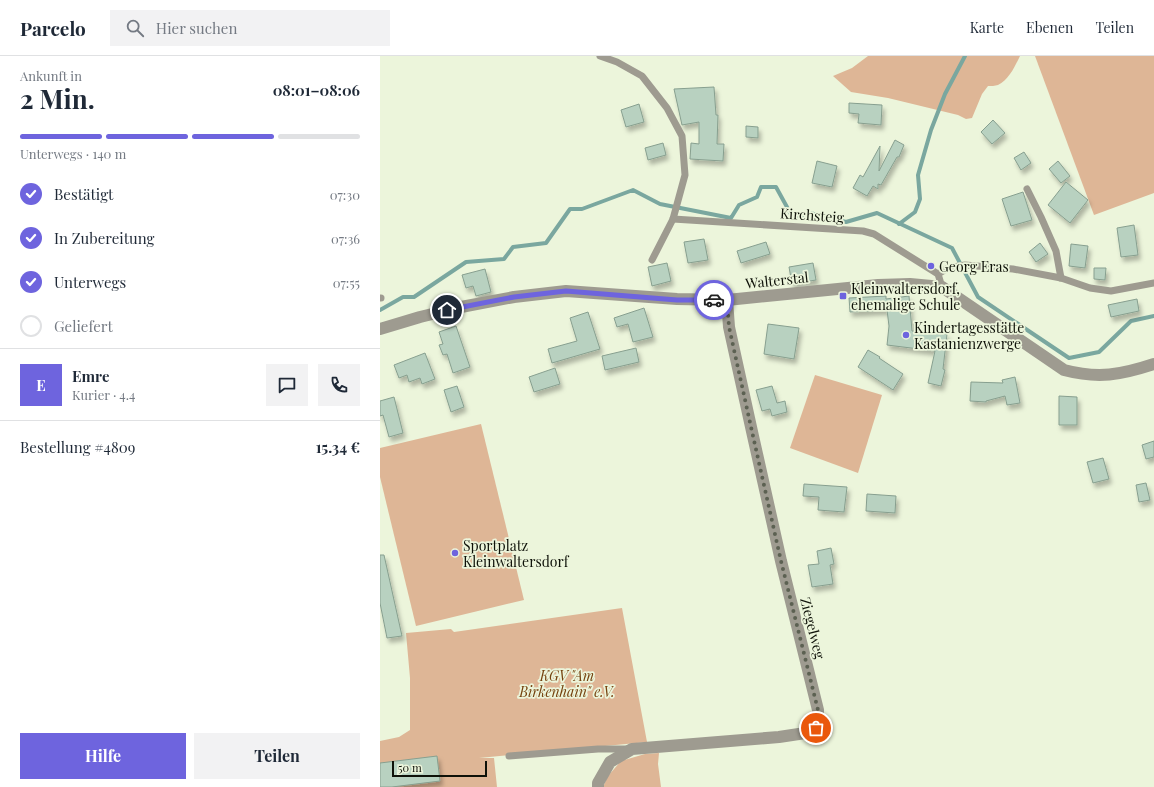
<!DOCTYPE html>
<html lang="de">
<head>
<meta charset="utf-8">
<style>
  body { margin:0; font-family:"Playfair Display",serif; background:#f2f2f3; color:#1f2937; height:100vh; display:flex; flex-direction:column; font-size:15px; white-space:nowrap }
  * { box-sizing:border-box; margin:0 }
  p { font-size:13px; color:#747a83 }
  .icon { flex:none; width:22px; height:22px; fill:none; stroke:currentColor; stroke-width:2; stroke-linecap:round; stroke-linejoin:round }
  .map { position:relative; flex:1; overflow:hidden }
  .details { display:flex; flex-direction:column; background:#fff; width:380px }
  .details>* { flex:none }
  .scale { position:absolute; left:12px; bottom:10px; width:95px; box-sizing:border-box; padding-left:4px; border:2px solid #0e1108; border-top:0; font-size:11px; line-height:14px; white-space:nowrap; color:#0e1108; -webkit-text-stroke:3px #ecf5db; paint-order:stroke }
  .pin { position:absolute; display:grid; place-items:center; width:34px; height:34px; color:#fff; margin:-17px; border:2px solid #fff; border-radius:50%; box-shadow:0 1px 4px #0007 }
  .courier { position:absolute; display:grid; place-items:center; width:40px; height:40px; margin:-20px; border:3px solid #6e64de; border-radius:50%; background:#fff; color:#222; box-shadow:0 1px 5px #0007 }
  .summary em { font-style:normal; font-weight:700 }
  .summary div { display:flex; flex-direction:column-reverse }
  .summary { display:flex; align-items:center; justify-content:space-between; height:68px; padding:0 20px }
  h1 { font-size:26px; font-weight:700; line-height:30px }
  .bar { display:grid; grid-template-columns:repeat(4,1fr); gap:6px 4px; align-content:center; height:48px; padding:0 20px }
  .bar i { height:5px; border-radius:3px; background:#e0e1e3 }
  .bar .active { background:#6e64de }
  .bar p { grid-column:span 4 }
  .line { display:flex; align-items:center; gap:10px; padding:0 20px; border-top:1px solid #e0e1e3 }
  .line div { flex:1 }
  .round { display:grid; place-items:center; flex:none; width:42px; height:42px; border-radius:0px; background:#f2f2f3 }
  ol { padding:0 20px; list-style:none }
  li { display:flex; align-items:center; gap:12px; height:44px }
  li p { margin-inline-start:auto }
  li .icon { padding:4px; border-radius:50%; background:#6e64de; color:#fff; stroke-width:4 }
  li:last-child { color:#747a83 }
  li i { width:22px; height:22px; border:2px solid #e0e1e3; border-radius:50% }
  .action { display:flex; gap:8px; margin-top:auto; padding:8px 20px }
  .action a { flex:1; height:46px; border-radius:0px; background:#6e64de; color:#fff; font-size:16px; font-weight:700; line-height:46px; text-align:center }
  .action a+a { background:#f2f2f3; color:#1f2937 }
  header { display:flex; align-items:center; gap:24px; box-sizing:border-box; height:56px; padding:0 20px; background:#fff; border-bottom:1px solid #e0e1e3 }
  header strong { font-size:19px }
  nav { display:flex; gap:22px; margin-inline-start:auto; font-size:14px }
  .search { width:280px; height:36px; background:#f2f2f3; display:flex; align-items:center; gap:10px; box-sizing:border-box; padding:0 14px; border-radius:0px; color:#747a83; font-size:15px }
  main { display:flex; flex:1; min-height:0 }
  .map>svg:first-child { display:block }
  .green { fill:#deb696 }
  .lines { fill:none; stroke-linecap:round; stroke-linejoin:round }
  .stream { stroke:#7aa79f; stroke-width:4 }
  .building { fill:#b8d1c0; stroke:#879f8f; filter:url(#shadow) }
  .lane { stroke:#9e9b90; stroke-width:7 }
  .street { stroke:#9e9b90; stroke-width:12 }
  .done { stroke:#5c6152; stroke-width:4; stroke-dasharray:0 7.2 }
  .route { stroke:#6e64de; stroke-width:5 }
  .poi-dot { fill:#6e64de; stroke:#ecf5db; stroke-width:1.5 }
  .labels { text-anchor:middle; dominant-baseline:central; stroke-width:3.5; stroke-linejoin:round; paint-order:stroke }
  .street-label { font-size:14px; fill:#0e1108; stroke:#ecf5db }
  .poi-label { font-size:14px; fill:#0e1108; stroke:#ecf5db; text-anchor:start }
  .park-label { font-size:14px; font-style:italic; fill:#75420e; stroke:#ecf5db }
</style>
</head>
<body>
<header>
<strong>Parcelo</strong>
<div class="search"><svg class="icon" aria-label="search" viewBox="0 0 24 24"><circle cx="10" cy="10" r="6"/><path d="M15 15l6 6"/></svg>Hier suchen</div>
<nav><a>Karte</a><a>Ebenen</a><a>Teilen</a></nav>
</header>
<main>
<section class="details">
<div class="summary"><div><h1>2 Min.</h1><p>Ankunft in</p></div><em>08:01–08:06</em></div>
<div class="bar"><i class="active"></i><i class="active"></i><i class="active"></i><i></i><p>Unterwegs · 140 m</p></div>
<ol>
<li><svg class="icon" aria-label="check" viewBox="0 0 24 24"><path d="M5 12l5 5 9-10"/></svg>Bestätigt<p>07:30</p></li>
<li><svg class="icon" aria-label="check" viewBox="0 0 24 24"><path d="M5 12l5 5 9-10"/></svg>In Zubereitung<p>07:36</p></li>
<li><svg class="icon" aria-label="check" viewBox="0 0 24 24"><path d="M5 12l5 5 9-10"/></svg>Unterwegs<p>07:55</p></li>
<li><i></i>Geliefert</li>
</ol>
<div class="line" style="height:72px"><b class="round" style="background:#6e64de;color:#fff">E</b><div><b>Emre</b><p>Kurier · 4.4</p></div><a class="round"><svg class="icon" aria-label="chat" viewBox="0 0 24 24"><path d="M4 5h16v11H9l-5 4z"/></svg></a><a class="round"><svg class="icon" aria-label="phone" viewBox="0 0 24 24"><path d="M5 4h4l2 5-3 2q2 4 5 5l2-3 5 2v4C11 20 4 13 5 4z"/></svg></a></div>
<div class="line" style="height:52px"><div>Bestellung #4809</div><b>15.34 €</b></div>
<div class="action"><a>Hilfe</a><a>Teilen</a></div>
</section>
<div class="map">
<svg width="774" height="731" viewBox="0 0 774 731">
  <defs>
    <filter id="shadow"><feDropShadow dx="2.5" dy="4.5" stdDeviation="2" flood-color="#0004"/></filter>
  </defs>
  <rect width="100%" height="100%" fill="#ecf5db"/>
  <g class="green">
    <path d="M 488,0 L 640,0 C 635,10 629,24 618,29 C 615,30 611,30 608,30 L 602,38 L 592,62 L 586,63 L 578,59 L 508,42 L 471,36 L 453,20 L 472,12 Z"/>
    <path d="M 655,0 L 774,0 L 774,137 L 714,159 Z"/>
    <path d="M 435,319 L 502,339 L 478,417 L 410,392 Z"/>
    <path d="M 101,368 L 144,544 L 36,570 L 0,421 L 0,392 Z"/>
    <path d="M 242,552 L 267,686 L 99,702 L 114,702 L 117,731 L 0,731 L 0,685 L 19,681 L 30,674 L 30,622 L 26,577 L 71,573 L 74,576 Z"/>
    <path d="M 279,697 L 278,708 L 281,731 L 223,731 L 228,720 L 241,705 L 265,698 Z"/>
  </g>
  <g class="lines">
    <g class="stream">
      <path d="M 519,168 L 535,156 L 540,143 L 538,119 L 551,74 L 565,38 L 585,0"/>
      <path d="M 0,254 L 23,241 L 34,241 L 86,206 L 124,203 L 133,191 L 166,187 L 190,153 L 202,153 L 253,134 L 280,148 L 351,162 L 359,149 L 377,141 L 381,131 L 396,131 L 413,162 L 430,157 L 466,166 L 497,157 L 572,192 L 598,241 L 689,302 L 719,296 L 751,265 L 774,260"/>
    </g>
  </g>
  <g class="building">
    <path d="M 334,31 L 336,59 L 338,59 L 337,88 L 344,88 L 343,105 L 310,103 L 311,87 L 319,88 L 319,66 L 302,69 L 294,33 Z"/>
    <path d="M 469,47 L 502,49 L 501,69 L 478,67 L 479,58 L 469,57 Z"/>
    <path d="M 259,48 L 264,66 L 246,71 L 241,54 Z"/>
    <path d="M 613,64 L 625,77 L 612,88 L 601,76 Z"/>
    <path d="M 366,70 L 378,71 L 378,82 L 366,81 Z"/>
    <path d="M 515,84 L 524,89 L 519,101 L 517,101 L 501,129 L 498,128 L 498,133 L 493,130 L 487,140 L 473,132 L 480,119 L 483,121 L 500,90 L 499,115 Z"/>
    <path d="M 283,87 L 286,99 L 268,104 L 265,92 Z"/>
    <path d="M 644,96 L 651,107 L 641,114 L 634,102 Z"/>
    <path d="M 437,105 L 457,110 L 452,131 L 432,127 Z"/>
    <path d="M 678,105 L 690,120 L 681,127 L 669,113 Z"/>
    <path d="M 686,126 L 708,144 L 690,167 L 668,149 Z"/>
    <path d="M 643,136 L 652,164 L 631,170 L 622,143 Z"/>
    <path d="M 754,169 L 758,199 L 741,201 L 737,172 Z"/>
    <path d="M 324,183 L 328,204 L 308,207 L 304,186 Z"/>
    <path d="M 386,186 L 390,198 L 361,207 L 357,195 Z"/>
    <path d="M 660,187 L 668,198 L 656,206 L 649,196 Z"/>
    <path d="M 691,188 L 708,190 L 705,212 L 689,210 Z"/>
    <path d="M 287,207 L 291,225 L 272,230 L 268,211 Z"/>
    <path d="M 433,207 L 436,224 L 412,228 L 409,211 Z"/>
    <path d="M 714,212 L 726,212 L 725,224 L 714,223 Z"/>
    <path d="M 105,213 L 111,236 L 96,240 L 93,230 L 86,232 L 82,219 Z"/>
    <path d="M 506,240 L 506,243 L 529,240 L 532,275 L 567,278 L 563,313 L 565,314 L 561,330 L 548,327 L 555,295 L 507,289 L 509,270 L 507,254 L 470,256 L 469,242 Z"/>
    <path d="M 757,243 L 759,255 L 731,261 L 728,249 Z"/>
    <path d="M 264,252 L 273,281 L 253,286 L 248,268 L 237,271 L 234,262 Z"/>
    <path d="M 208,256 L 220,293 L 172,307 L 168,293 L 197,285 L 190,262 Z"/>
    <path d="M 388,268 L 419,272 L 414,303 L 384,298 Z"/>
    <path d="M 76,270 L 90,311 L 73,317 L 67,298 L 63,299 L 59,289 L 63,288 L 59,276 Z"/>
    <path d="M 256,292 L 259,306 L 225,314 L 222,300 Z"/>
    <path d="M 488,294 L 500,301 L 499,302 L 523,318 L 513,334 L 478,311 Z"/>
    <path d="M 45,297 L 55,323 L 42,328 L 40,322 L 29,326 L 27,319 L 19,322 L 14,309 Z"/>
    <path d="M 175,312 L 180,328 L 154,336 L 149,321 Z"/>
    <path d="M 635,321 L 640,347 L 627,349 L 625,340 L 606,345 L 606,346 L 590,345 L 591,326 L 623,327 L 622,324 Z"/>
    <path d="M 77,330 L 84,351 L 71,356 L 64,334 Z"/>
    <path d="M 392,330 L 397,347 L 405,345 L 407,356 L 392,360 L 390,353 L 382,355 L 376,334 Z"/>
    <path d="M 679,340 L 697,341 L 697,369 L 679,369 Z"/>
    <path d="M 14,341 L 23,377 L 9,381 L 3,359 L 0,360 L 0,345 Z"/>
    <path d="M 774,385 L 774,401 L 766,403 L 762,389 Z"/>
    <path d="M 723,402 L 729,423 L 713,427 L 707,406 Z"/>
    <path d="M 766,427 L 770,444 L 759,446 L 756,429 Z"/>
    <path d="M 424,428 L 467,431 L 464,456 L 438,454 L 439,441 L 423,440 Z"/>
    <path d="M 487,438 L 516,440 L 515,457 L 486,455 Z"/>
    <path d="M 451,492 L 454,508 L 450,509 L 453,528 L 432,531 L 428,509 L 439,508 L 437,495 Z"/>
    <path d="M 0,499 L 4,499 L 22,580 L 7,582 L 0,547 Z"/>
    <path d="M 57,700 L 60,725 L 12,731 L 0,731 L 0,707 Z"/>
  </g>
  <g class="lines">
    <g class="lane">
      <path d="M 220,0 L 237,6 L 262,20 L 287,52 L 302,80 L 305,119 L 293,163 L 272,204"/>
      <path d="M 647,133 L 661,161 L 676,195 L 681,222"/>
      <path d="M 293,163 L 483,175 L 494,178 L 558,218 L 562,231"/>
      <path d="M 558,218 L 568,212 L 585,209 L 633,213 L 681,222 L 710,232 L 731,235 L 774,227"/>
      <path d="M 0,242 L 1,242"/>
      <path d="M 129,700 L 218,693 L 250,693"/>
    </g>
    <g class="street">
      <path d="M 0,273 L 40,261 L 81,251 L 134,241 L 186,235 L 297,243 L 347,244 L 498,229 L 530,228 L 562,231 L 684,314 C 718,323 741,319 774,308"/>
      <path d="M 218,731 L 218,727 L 230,706 L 252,693 L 399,681 L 432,676 C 439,669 438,663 438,654 L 401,505 L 373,380 L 349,271 L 347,244"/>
    </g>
  </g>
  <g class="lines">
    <path class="done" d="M 334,244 L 347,244 L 349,271 L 373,380 L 401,505 L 438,654 L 438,666 L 436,672"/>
    <path class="route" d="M 67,254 L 134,241 L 186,235 L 297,244 L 334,244"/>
  </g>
  <g class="poi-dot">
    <circle cx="551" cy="210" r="4"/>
    <rect x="459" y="236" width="8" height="8" rx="2"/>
    <circle cx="526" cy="279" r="4"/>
    <circle cx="75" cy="497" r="4"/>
  </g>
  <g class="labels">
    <g class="street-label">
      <text transform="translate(432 159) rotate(4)">Kirchsteig</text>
      <text transform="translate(397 224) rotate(-6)">Walterstal</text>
      <text transform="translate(433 572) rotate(76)">Ziegelweg</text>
    </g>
    <g class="poi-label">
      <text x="559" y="210">Georg Eras</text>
      <text x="471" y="232">Kleinwaltersdorf,<tspan x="471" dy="16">ehemalige Schule</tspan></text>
      <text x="534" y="271">Kindertagesstätte<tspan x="534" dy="16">Kastanienzwerge</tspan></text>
      <text x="83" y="489">Sportplatz<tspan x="83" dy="16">Kleinwaltersdorf</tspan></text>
    </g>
    <g class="park-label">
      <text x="187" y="619">KGV "Am<tspan x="187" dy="16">Birkenhain" e.V.</tspan></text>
    </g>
  </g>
</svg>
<div class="scale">50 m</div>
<div class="pin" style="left:436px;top:672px;background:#ea580c"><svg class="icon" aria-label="bag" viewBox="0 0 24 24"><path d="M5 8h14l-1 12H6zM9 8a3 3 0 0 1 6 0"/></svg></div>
<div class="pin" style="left:67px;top:254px;background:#1f2937"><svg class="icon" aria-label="home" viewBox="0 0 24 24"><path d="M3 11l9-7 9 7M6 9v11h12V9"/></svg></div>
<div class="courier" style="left:334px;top:244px"><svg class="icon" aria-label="car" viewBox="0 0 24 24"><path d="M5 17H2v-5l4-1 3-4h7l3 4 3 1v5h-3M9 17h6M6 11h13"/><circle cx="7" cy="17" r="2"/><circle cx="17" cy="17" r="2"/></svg></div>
</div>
</main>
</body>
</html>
